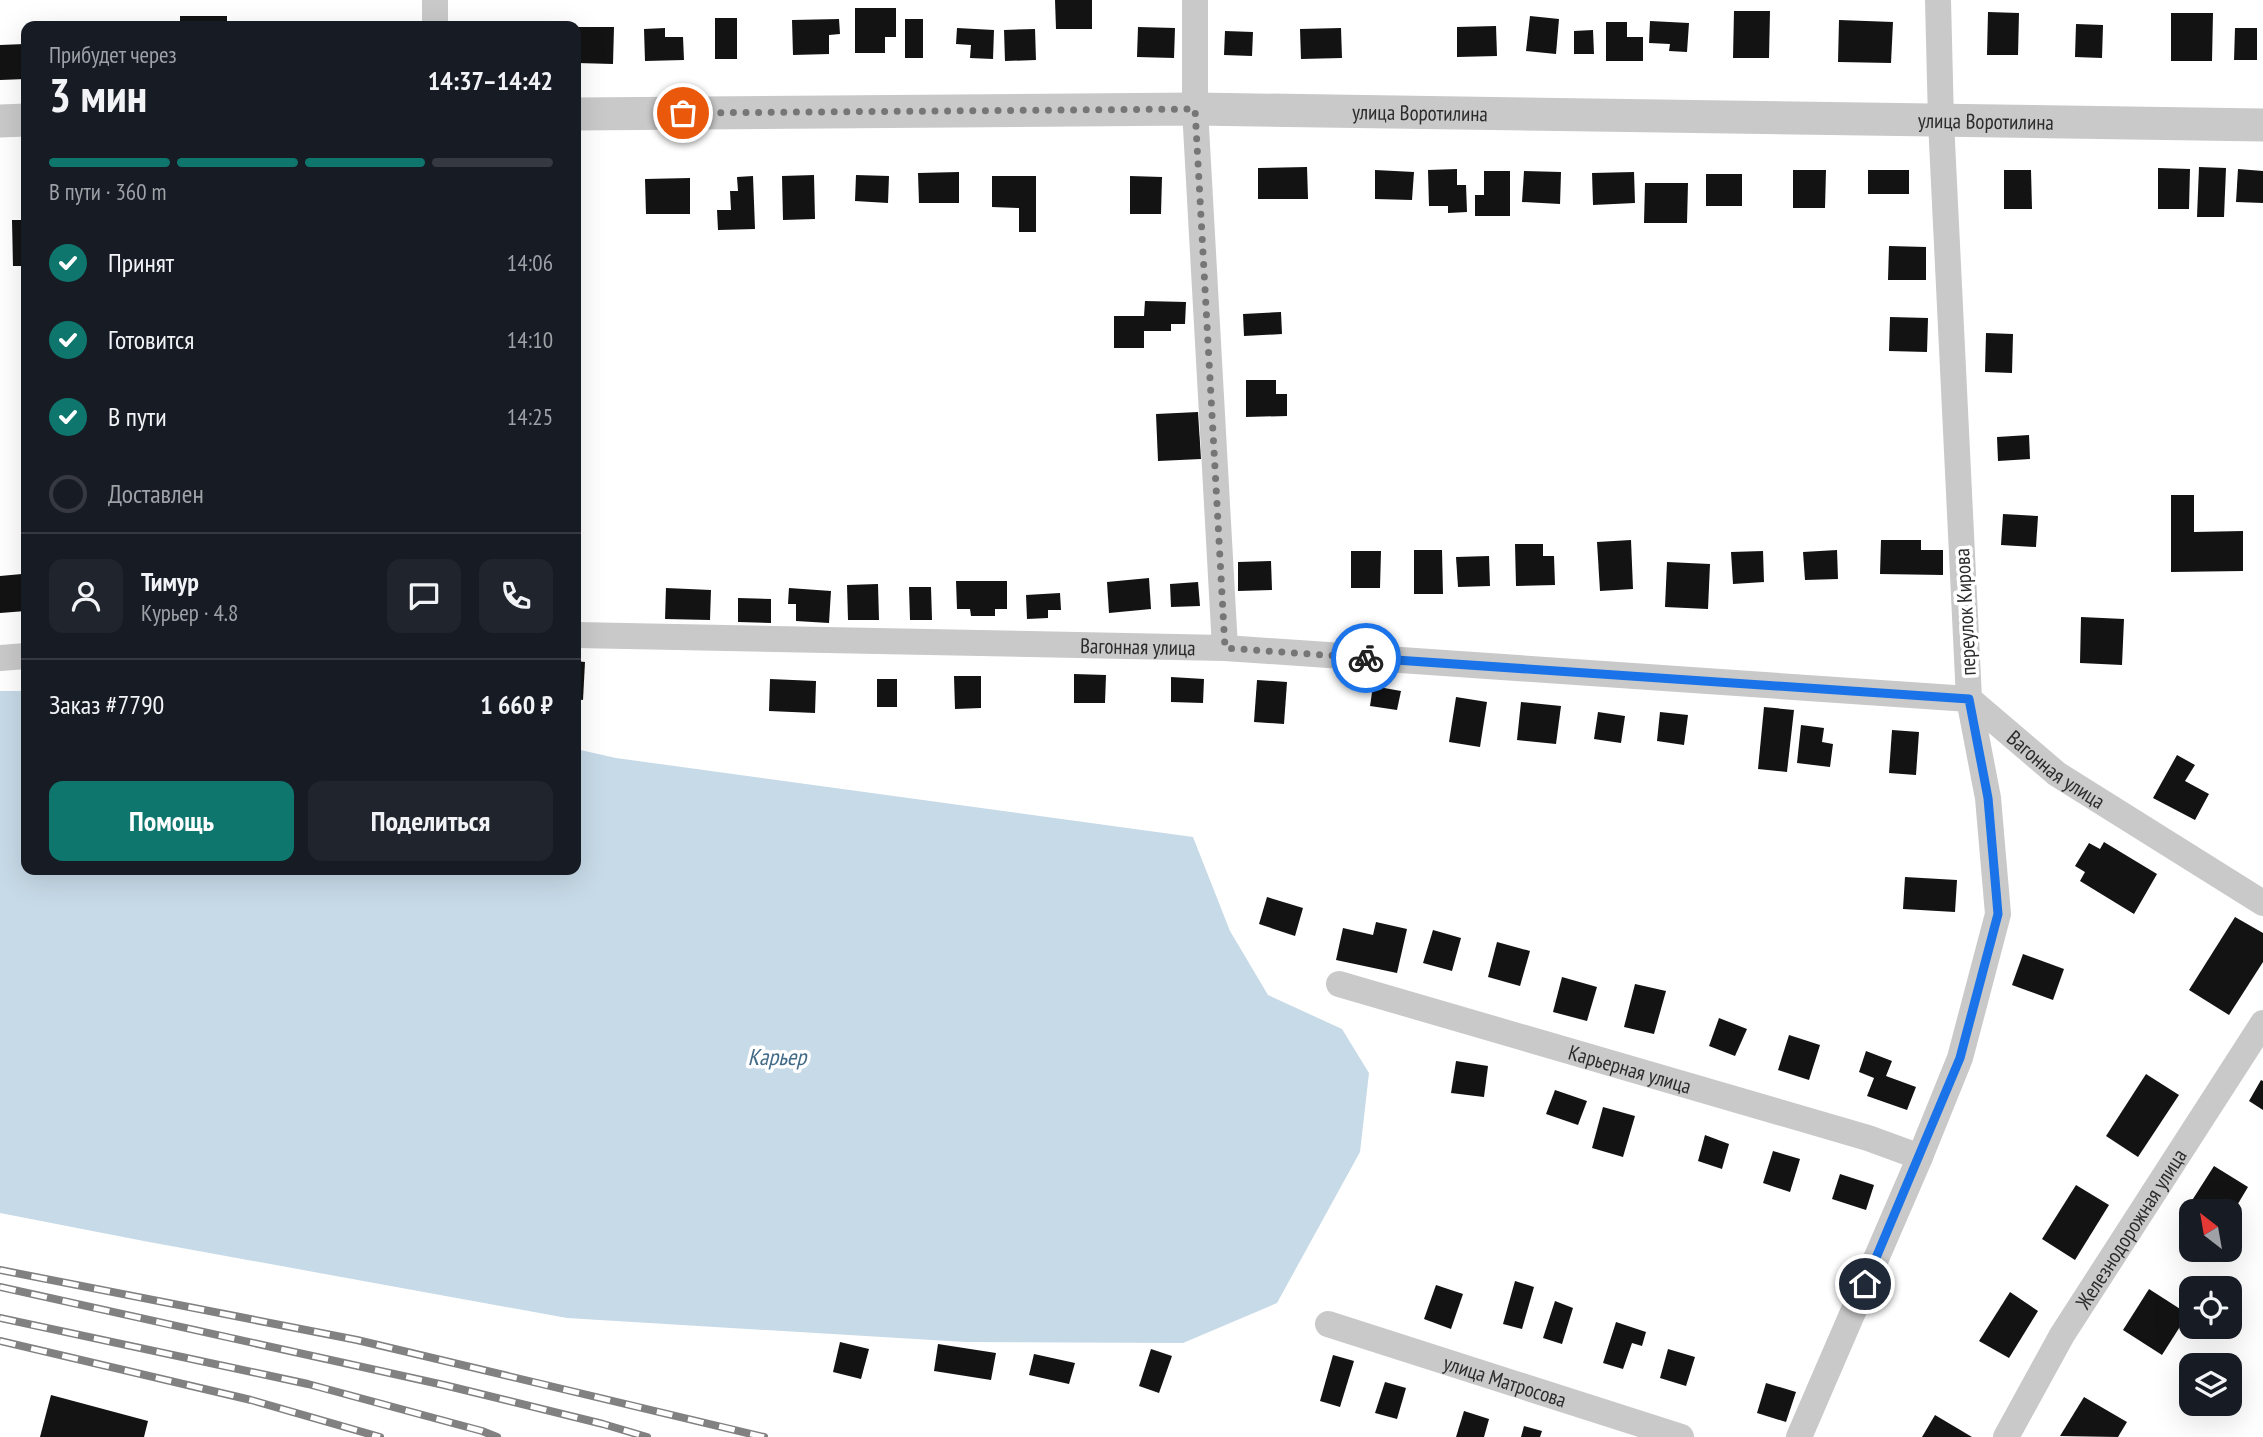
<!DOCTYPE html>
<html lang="ru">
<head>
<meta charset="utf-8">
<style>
  body { margin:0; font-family:"PT Sans Narrow",sans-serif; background:#20242c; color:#f1f3f6; height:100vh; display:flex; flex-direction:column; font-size:26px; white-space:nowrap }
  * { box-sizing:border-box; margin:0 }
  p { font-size:23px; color:#9ea1a6 }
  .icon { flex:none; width:38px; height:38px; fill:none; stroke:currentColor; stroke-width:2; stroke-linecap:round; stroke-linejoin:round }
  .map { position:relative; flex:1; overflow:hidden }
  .panel { position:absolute; left:21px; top:21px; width:560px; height:854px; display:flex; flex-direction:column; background:#171b24; border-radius:14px; box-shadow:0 7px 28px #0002 }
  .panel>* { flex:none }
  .needle { width:46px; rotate:329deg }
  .fabs { position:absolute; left:2179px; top:1199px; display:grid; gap:14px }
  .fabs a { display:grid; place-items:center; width:63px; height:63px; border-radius:14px; background:#171b24; box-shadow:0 7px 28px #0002; font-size:35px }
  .pin { position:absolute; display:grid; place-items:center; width:60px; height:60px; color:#fff; margin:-30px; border:4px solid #fff; border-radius:50%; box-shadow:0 2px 7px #0007 }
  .courier { position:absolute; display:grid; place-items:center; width:70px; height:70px; margin:-35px; border:5px solid #1a73e8; border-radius:50%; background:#fff; color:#222; box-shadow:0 2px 9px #0007 }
  .summary em { font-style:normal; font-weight:700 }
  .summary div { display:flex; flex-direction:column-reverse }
  .summary { display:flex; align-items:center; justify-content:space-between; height:119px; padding:0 28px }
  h1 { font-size:46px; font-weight:700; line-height:52px }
  .bar { display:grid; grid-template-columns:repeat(4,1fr); gap:10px 7px; align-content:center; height:84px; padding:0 28px }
  .bar i { height:9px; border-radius:5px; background:#363941 }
  .bar .selected { background:#0f766e }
  .bar p { grid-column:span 4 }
  .line { display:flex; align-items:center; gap:18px; padding:0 28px; border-top:2px solid #363941 }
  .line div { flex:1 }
  .round { display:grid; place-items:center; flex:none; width:74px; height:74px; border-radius:14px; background:#20242c }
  ol { padding:0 28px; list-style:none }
  li { display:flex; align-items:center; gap:21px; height:77px }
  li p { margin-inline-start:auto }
  li .icon { padding:7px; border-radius:50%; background:#0f766e; color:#fff; stroke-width:4 }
  li:last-child { color:#9ea1a6 }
  li i { width:38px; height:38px; border:4px solid #363941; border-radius:50% }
  .cta { display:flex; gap:14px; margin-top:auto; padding:14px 28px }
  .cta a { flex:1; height:80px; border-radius:14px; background:#0f766e; color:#fff; font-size:28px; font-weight:700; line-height:80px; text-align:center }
  .cta a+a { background:#20242c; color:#f1f3f6 }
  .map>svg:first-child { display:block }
  .water { fill:#c7dae7 }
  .building { fill:#131313 }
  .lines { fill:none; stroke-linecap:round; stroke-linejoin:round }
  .minor { stroke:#c9c9c9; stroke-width:26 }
  .tertiary { stroke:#c9c9c9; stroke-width:33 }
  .rail-casing { stroke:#818181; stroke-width:8 }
  .rail { stroke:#fff; stroke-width:5; stroke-dasharray:16; stroke-linecap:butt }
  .done { stroke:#767676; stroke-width:7; stroke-dasharray:0 12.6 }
  .route { stroke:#1a73e8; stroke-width:9 }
  .labels { text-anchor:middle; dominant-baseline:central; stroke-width:7; stroke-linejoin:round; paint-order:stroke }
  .street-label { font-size:21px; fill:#2c2c2c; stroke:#fff }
  .water-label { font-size:23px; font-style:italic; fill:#416a87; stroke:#fff }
</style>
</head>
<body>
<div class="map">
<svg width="2263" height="1437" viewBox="0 0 2263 1437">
  <rect width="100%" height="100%" fill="#fff"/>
  <path class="water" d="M 0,691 L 26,691 L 26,870 L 576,870 L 576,749 L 616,758 L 1193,837 L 1230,931 L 1268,995 L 1342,1029 L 1369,1073 L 1360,1152 L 1277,1303 L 1183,1343 L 965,1342 L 567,1318 L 149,1242 L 0,1213 Z"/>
  <g class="building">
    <path d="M 1055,0 L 1092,0 L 1092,29 L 1056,29 Z"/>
    <path d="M 855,8 L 896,8 L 896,37 L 885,37 L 885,53 L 855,53 Z"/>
    <path d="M 1734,11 L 1770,11 L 1769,58 L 1733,58 Z"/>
    <path d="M 1988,12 L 2019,13 L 2018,55 L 1987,55 Z"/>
    <path d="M 2171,13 L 2213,13 L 2212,61 L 2171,61 Z"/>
    <rect x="180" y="16" width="47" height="10"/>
    <path d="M 1530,16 L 1559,19 L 1556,54 L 1526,51 Z"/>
    <rect x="715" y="18" width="22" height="41"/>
    <path d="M 839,19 L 840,34 L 829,35 L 829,54 L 793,55 L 792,20 Z"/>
    <rect x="905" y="19" width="18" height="39"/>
    <path d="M 1839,20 L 1893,22 L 1891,63 L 1838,62 Z"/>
    <path d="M 1650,21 L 1689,23 L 1687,52 L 1669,51 L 1670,44 L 1649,43 Z"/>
    <path d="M 1606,22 L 1627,22 L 1627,37 L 1643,37 L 1643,61 L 1606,61 Z"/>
    <path d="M 2076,24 L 2103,25 L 2102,58 L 2075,57 Z"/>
    <path d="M 1496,26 L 1497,56 L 1457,57 L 1457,27 Z"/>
    <path d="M 578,27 L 614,27 L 613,64 L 577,63 Z"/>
    <path d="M 1138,27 L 1175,28 L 1174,58 L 1137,57 Z"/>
    <path d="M 665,28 L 665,37 L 683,37 L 684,60 L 645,61 L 644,29 Z"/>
    <path d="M 957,28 L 994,30 L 993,59 L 970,58 L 971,45 L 956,44 Z"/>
    <path d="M 1341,28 L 1342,58 L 1301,59 L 1300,29 Z"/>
    <path d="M 2235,28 L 2257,28 L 2257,60 L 2234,60 Z"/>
    <path d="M 1035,29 L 1036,60 L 1005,61 L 1004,30 Z"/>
    <path d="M 1593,30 L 1594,54 L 1574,54 L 1574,31 Z"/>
    <path d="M 1225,31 L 1253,32 L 1252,56 L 1224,55 Z"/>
    <path d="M 25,44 L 26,79 L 0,80 L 0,45 Z"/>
    <path d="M 1307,167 L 1308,199 L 1258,199 L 1258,168 Z"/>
    <path d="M 2199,167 L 2226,168 L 2224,217 L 2197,217 Z"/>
    <path d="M 2158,168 L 2190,169 L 2189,209 L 2158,209 Z"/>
    <path d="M 1457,169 L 1457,185 L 1466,185 L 1467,212 L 1448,213 L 1448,206 L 1429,206 L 1428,170 Z"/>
    <path d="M 2238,169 L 2263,171 L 2263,203 L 2236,202 Z"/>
    <path d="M 1375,170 L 1414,172 L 1412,200 L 1375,199 Z"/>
    <path d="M 1793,170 L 1826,170 L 1825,208 L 1793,208 Z"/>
    <rect x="1868" y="170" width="41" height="24"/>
    <path d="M 2004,170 L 2031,170 L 2032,209 L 2004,209 Z"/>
    <path d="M 1484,171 L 1510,171 L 1510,216 L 1475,216 L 1475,195 L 1484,195 Z"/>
    <path d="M 1524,171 L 1561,172 L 1560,204 L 1522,202 Z"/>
    <path d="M 959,172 L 959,203 L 919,203 L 918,173 Z"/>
    <path d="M 1634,172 L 1635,203 L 1593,205 L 1592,173 Z"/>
    <rect x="1706" y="174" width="36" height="32"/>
    <path d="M 814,175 L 815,219 L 783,220 L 782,176 Z"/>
    <path d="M 856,175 L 889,176 L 888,203 L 855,201 Z"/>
    <path d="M 753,176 L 755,229 L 718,230 L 717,210 L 731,210 L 730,191 L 738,191 L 737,177 Z"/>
    <path d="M 992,176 L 1036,176 L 1036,232 L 1019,232 L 1019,208 L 992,207 Z"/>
    <path d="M 1130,176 L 1162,177 L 1161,214 L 1130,214 Z"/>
    <path d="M 690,178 L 690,214 L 646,214 L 645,179 Z"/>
    <path d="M 1645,183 L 1688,183 L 1687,223 L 1644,223 Z"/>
    <path d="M 12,220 L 26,220 L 26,266 L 13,266 Z"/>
    <path d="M 1889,246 L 1926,247 L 1926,280 L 1888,280 Z"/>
    <path d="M 1145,301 L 1186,302 L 1185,324 L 1171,324 L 1171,331 L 1144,331 L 1144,348 L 1114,348 L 1114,316 L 1144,316 Z"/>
    <path d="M 1281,312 L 1282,334 L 1244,336 L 1243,314 Z"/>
    <path d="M 1890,317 L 1928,318 L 1927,352 L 1889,351 Z"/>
    <path d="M 1986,333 L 2013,334 L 2012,373 L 1985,372 Z"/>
    <path d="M 1246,380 L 1276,380 L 1276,394 L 1287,394 L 1287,416 L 1246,417 Z"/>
    <path d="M 1198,412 L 1201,459 L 1158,461 L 1156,414 Z"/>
    <path d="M 2029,435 L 2030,459 L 1998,461 L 1997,437 Z"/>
    <path d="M 2171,495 L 2194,495 L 2194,532 L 2243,531 L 2243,571 L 2171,572 Z"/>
    <path d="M 2003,514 L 2038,516 L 2036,547 L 2001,545 Z"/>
    <path d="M 1631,540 L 1633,589 L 1600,591 L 1597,542 Z"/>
    <path d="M 1881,540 L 1921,540 L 1921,550 L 1943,550 L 1943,575 L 1880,574 Z"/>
    <path d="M 1515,544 L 1543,544 L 1543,556 L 1554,556 L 1555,585 L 1516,586 Z"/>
    <path d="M 1414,550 L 1442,550 L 1443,594 L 1414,594 Z"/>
    <path d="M 1837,550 L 1838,579 L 1805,580 L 1803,552 Z"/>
    <path d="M 1351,551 L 1381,551 L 1380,588 L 1351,588 Z"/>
    <path d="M 1763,551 L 1764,582 L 1733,584 L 1731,552 Z"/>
    <path d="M 1489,556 L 1490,586 L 1458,587 L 1456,557 Z"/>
    <path d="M 1271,561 L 1272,590 L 1238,591 L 1238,562 Z"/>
    <path d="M 1667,562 L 1710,564 L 1708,609 L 1665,607 Z"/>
    <path d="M 22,574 L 26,611 L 0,613 L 0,576 Z"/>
    <path d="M 1149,578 L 1151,609 L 1109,613 L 1107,582 Z"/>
    <path d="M 956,581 L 1007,581 L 1007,609 L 995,609 L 995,616 L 971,616 L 970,609 L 957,609 Z"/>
    <path d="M 1198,582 L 1200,606 L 1171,607 L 1170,584 Z"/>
    <path d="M 878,584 L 879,620 L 848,620 L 847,585 Z"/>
    <path d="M 909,587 L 931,587 L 932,620 L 910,620 Z"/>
    <path d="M 666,588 L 711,590 L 710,620 L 665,619 Z"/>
    <path d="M 789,588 L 831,591 L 829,623 L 796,621 L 796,604 L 788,604 Z"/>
    <path d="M 1060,593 L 1061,610 L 1048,610 L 1048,618 L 1027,619 L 1026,595 Z"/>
    <path d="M 738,598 L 771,599 L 771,623 L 738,622 Z"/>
    <path d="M 2081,617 L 2124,619 L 2122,665 L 2080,663 Z"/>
    <path d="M 576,661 L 585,662 L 583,700 L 576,699 Z"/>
    <path d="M 1074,674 L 1106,675 L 1105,703 L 1074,703 Z"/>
    <path d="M 954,676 L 981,676 L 981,708 L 955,709 Z"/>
    <path d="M 1171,677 L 1204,679 L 1203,703 L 1171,702 Z"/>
    <path d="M 770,679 L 816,681 L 815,713 L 769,711 Z"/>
    <rect x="877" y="679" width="20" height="28"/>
    <path d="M 1257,680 L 1287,682 L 1284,724 L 1254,722 Z"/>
    <path d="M 1373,686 L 1401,691 L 1397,710 L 1370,706 Z"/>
    <path d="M 1456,697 L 1487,702 L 1480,747 L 1449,742 Z"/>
    <path d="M 1521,702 L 1561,706 L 1556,744 L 1517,740 Z"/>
    <path d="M 1764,707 L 1794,710 L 1787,772 L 1758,769 Z"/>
    <path d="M 1598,712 L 1625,716 L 1621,743 L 1594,739 Z"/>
    <path d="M 1660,712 L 1688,715 L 1684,745 L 1657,741 Z"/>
    <path d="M 1801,725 L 1824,728 L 1822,742 L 1833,744 L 1830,767 L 1797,763 Z"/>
    <path d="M 1892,730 L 1919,732 L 1916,775 L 1889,773 Z"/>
    <path d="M 2177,755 L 2195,765 L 2185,781 L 2209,794 L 2195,820 L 2153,798 Z"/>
    <path d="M 2104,842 L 2157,874 L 2134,914 L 2080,881 L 2085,872 L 2075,866 L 2089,843 L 2100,849 Z"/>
    <path d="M 1905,877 L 1957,880 L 1955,912 L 1903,909 Z"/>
    <path d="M 1267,897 L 1303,908 L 1295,936 L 1259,924 Z"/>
    <path d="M 2235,917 L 2263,933 L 2263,962 L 2229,1015 L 2189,990 Z"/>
    <path d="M 1376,922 L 1407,929 L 1397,973 L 1336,960 L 1343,928 L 1373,935 Z"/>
    <path d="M 1433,930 L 1461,938 L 1452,971 L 1423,963 Z"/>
    <path d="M 1497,942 L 1530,951 L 1520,986 L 1488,977 Z"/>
    <path d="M 2023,954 L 2064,969 L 2053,1000 L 2012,985 Z"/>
    <path d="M 1562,977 L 1597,987 L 1587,1021 L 1553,1012 Z"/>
    <path d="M 1635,984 L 1666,991 L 1654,1034 L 1624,1027 Z"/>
    <path d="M 1719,1018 L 1747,1029 L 1735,1056 L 1709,1046 Z"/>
    <path d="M 1789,1035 L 1820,1045 L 1809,1080 L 1778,1070 Z"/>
    <path d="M 1866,1051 L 1892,1061 L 1886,1076 L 1916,1087 L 1907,1110 L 1867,1096 L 1874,1078 L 1859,1072 Z"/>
    <path d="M 1456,1061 L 1488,1066 L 1484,1097 L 1451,1093 Z"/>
    <path d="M 2146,1074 L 2179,1095 L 2138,1157 L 2106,1136 Z"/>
    <path d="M 2261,1080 L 2263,1081 L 2263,1110 L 2249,1101 Z"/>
    <path d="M 1555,1090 L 1587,1101 L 1578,1125 L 1546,1114 Z"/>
    <path d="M 1603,1107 L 1635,1116 L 1623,1157 L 1592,1148 Z"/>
    <path d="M 1705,1135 L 1729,1144 L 1722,1169 L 1698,1161 Z"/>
    <path d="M 1773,1151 L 1800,1159 L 1790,1192 L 1763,1183 Z"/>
    <path d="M 2214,1166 L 2248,1187 L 2230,1217 L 2230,1211 L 2207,1211 L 2191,1202 Z"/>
    <path d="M 1840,1174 L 1874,1185 L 1866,1210 L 1832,1199 Z"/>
    <path d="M 2076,1185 L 2109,1205 L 2075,1260 L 2042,1239 Z"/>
    <path d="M 1515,1281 L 1534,1287 L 1522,1329 L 1503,1324 Z"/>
    <path d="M 1436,1285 L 1463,1294 L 1451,1329 L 1424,1319 Z"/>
    <path d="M 2149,1289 L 2188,1314 L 2162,1355 L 2123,1330 Z"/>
    <path d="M 2010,1292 L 2038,1311 L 2009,1358 L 1979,1341 Z"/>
    <path d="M 1555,1301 L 1573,1308 L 1562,1344 L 1543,1338 Z"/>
    <path d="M 1616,1322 L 1646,1332 L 1642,1346 L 1632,1343 L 1623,1369 L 1603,1363 Z"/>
    <path d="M 840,1342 L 869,1349 L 861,1379 L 833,1372 Z"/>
    <path d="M 938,1344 L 996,1353 L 991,1380 L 934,1371 Z"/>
    <path d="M 1151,1349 L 1172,1356 L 1159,1393 L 1139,1386 Z"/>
    <path d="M 1668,1349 L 1695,1357 L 1686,1386 L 1660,1378 Z"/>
    <path d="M 1034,1354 L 1075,1363 L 1069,1384 L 1029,1375 Z"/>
    <path d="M 1333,1355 L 1354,1361 L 1340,1407 L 1320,1401 Z"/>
    <path d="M 1385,1382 L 1406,1388 L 1397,1419 L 1375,1413 Z"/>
    <path d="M 1766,1383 L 1796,1392 L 1786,1422 L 1757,1413 Z"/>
    <path d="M 51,1395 L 148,1421 L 144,1437 L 40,1437 Z"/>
    <path d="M 2084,1397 L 2127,1422 L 2118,1437 L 2060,1436 Z"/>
    <path d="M 1464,1411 L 1489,1419 L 1484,1437 L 1456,1437 Z"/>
    <path d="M 1935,1415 L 1972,1437 L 1922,1437 Z"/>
    <path d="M 1524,1426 L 1542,1431 L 1540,1437 L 1521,1437 Z"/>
  </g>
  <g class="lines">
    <g class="minor">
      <path d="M 435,0 L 435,26"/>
      <path d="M 1195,0 L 1195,109 L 1225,648"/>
      <path id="s1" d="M 576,635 L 1225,648 L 1969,699 L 2057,774 L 2263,903"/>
      <path d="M 0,658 L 26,656"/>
      <path id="s2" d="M 1339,984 L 1868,1138 L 1920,1157"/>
      <path id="s3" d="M 1328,1324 L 1681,1437"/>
      <path d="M 1799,1437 L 1920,1157 L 1960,1058 L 1998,914 L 1988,798 L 1969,699 L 1941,121 L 1938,0"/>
      <path id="s4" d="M 2006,1437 L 2062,1335 L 2263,1023"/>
    </g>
    <g class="tertiary">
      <path id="s5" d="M 576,114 L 1195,109 L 2263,125"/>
      <path d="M 0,121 L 26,120"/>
    </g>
    <g class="rail-casing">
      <g id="rail">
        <path d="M 0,1270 L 357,1340 L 764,1437"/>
        <path d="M 0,1287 L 444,1385 L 603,1424 L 647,1437"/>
        <path d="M 0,1318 L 308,1384 L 482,1431 L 497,1437"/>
        <path d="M 0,1341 L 251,1400 L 380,1437"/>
      </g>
    </g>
    <use href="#rail" class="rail"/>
  </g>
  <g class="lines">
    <path class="done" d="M 683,113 L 1195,109 L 1225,648 L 1366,658"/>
    <path class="route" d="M 1366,658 L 1969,699 L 1988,798 L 1998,914 L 1960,1058 L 1865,1284"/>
  </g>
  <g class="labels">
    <g class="street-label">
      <text stroke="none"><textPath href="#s5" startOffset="844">улица Воротилина</textPath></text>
      <text stroke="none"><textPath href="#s5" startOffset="1410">улица Воротилина</textPath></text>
      <text transform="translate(1965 612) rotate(-93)">переулок Кирова</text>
      <text stroke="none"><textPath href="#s1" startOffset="562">Вагонная улица</textPath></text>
      <text stroke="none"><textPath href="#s1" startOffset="1507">Вагонная улица</textPath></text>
      <text stroke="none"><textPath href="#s2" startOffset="303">Карьерная улица</textPath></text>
      <text stroke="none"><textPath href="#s4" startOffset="243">Железнодорожная улица</textPath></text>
      <text stroke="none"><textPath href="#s3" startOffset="186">улица Матросова</textPath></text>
    </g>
    <g class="water-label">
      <text x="777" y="1056">Карьер</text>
    </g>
  </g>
</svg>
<div class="fabs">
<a><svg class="needle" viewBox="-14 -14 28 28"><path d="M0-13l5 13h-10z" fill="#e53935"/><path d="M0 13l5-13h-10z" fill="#9ea1a6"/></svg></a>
<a><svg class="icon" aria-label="locate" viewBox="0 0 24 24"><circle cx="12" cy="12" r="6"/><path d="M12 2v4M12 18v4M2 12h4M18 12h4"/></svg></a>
<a><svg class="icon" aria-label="layers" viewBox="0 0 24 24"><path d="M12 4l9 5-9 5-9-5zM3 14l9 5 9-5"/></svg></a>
</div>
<div class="pin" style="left:683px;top:113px;background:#ea580c"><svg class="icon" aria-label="bag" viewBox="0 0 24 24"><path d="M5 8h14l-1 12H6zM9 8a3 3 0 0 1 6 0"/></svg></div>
<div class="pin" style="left:1865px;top:1284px;background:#1f2937"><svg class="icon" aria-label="home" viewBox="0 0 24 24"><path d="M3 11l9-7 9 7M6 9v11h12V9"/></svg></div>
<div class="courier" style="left:1366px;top:658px"><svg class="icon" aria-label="bike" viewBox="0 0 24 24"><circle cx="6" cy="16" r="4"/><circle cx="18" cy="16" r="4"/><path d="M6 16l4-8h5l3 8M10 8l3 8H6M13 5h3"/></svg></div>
<section class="panel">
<div class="summary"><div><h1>3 мин</h1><p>Прибудет через</p></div><em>14:37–14:42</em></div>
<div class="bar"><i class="selected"></i><i class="selected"></i><i class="selected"></i><i></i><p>В пути · 360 m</p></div>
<ol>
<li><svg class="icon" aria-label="check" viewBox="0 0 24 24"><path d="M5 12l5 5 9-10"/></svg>Принят<p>14:06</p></li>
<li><svg class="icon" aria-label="check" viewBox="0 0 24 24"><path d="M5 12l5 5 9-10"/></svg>Готовится<p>14:10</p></li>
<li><svg class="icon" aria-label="check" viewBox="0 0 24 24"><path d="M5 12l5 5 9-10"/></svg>В пути<p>14:25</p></li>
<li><i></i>Доставлен</li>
</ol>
<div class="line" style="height:126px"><a class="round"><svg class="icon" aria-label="person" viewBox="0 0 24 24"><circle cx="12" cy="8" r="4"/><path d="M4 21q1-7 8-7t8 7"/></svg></a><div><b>Тимур</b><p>Курьер · 4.8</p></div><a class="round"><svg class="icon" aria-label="chat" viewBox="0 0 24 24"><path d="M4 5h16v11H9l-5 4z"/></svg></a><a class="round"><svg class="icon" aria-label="phone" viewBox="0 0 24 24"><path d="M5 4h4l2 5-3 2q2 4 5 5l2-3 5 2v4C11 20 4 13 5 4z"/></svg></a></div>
<div class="line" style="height:91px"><div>Заказ #7790</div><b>1 660 ₽</b></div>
<div class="cta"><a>Помощь</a><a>Поделиться</a></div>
</section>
</div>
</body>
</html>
